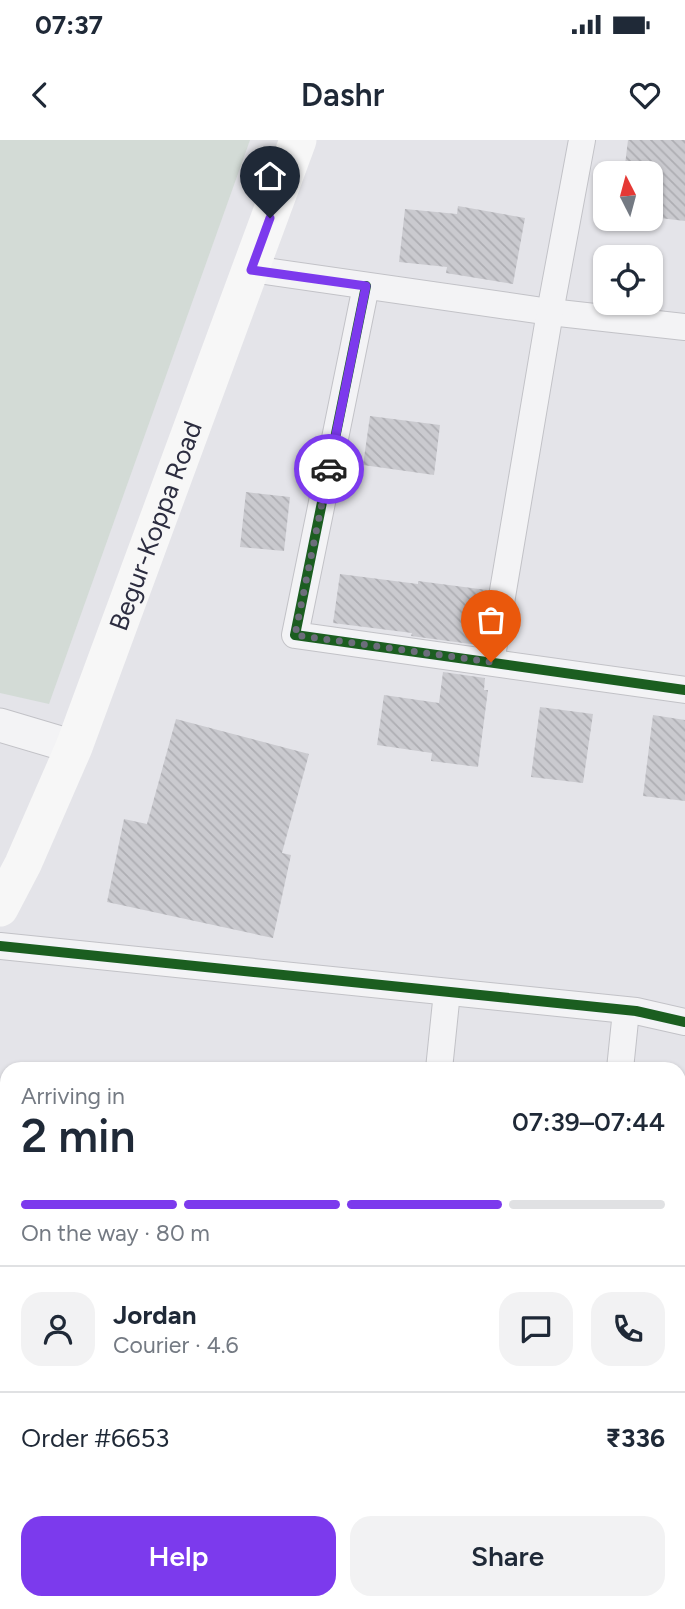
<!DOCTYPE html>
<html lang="en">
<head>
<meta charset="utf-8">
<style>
  body { margin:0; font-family:Figtree,sans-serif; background:#f2f2f3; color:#1f2937; height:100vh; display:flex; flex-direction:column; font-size:26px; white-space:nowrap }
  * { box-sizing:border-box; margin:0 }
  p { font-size:23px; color:#747a83 }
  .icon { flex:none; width:38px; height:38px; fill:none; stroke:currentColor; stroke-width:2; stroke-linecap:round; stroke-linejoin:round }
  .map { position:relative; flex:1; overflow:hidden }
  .details { position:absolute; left:0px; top:922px; width:686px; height:548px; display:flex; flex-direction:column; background:#fff; border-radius:21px 21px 0 0; box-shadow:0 2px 5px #0004 }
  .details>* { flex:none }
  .needle { width:46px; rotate:354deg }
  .fabs { position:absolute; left:593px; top:21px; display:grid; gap:14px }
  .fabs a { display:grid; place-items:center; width:70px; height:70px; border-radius:14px; background:#fff; box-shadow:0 2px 5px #0004; font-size:35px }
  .pin { position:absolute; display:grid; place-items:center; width:60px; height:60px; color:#fff; margin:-72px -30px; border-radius:50% 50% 50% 0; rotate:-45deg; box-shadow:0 0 7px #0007 }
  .pin .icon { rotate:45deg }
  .courier { position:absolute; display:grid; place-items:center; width:70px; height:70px; margin:-35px; border:5px solid #7c3aed; border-radius:50%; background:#fff; color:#222; box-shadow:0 2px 9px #0007 }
  .overview em { font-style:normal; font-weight:600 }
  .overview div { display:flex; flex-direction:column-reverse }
  .overview { display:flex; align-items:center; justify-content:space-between; height:119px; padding:0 21px }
  h1 { font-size:46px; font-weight:600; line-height:52px }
  .bar { display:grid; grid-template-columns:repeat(4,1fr); gap:10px 7px; align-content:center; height:84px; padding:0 21px }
  .bar i { height:9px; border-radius:5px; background:#e0e1e3 }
  .bar .on { background:#7c3aed }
  .bar p { grid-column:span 4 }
  .line { display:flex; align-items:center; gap:18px; padding:0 21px; border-top:2px solid #e0e1e3 }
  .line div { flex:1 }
  .round { display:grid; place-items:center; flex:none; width:74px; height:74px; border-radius:21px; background:#f2f2f3 }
  .action { display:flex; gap:14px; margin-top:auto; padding:14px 21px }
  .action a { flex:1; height:80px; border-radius:21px; background:#7c3aed; color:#fff; font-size:28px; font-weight:600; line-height:80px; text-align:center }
  .action a+a { background:#f2f2f3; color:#1f2937 }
  .status { display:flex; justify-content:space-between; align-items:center; height:49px; padding:0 35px; background:#fff; direction:ltr }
  .status svg { height:19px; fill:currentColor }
  header { display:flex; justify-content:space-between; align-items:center; height:91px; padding:0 21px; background:#fff; font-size:32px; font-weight:600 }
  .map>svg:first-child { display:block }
  .green { fill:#d3dbd6 }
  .water { fill:url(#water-waves) }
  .building { fill:url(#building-back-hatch) }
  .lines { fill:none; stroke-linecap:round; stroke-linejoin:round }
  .service-casing { stroke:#c2c2c7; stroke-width:14 }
  .minor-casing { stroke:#c2c2c7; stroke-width:28 }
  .tertiary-casing { stroke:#c2c2c7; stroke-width:35 }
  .service { stroke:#f3f3f5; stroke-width:12 }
  .minor { stroke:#f3f3f5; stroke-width:26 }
  .tertiary { stroke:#f3f3f5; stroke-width:33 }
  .secondary { stroke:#f7f7f7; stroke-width:37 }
  .cycleway-casing { stroke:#f2f3f7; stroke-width:15 }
  .cycleway { stroke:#1b5e20; stroke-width:10 }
  .done { stroke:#6c6d7b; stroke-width:7; stroke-dasharray:0 12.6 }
  .route { stroke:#7c3aed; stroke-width:9 }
  .labels { text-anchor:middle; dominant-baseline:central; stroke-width:5; stroke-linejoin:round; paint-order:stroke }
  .street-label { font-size:26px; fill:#2c2d40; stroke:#f2f3f7 }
</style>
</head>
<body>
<div class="status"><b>07:37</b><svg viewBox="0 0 49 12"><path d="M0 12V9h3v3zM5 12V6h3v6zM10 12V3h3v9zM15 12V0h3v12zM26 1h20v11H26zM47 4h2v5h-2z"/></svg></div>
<header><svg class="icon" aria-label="back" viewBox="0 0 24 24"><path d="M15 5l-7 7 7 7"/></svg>Dashr<svg class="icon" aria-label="heart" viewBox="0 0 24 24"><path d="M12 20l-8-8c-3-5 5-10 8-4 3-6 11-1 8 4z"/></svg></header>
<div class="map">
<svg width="685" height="1469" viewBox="0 0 685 1469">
  <defs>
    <pattern id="water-waves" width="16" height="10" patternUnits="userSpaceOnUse" patternTransform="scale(1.75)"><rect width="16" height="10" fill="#b6bad0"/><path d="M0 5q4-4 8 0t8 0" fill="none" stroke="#9498aa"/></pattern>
    <pattern id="building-back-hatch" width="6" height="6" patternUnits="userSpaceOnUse" patternTransform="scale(1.75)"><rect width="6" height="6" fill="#cacacf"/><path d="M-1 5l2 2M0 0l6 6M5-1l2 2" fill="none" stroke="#aeaeb3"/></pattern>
  </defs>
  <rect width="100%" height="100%" fill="#e4e4e9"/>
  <g class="green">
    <path d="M 0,0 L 250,0 L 49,564 L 0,553 Z"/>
    <path d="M 0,1283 L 7,1284 L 7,1393 L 0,1393 Z"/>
  </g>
  <path class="water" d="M 0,1449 L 7,1449 L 7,1463 L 79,1463 L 79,1469 L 0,1469 Z"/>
  <g class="building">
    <path d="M 628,0 L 685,0 L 685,81 L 651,77 L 651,33 L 624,33 Z"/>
    <path d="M 458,66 L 525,78 L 513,144 L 446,133 L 447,127 L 399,122 L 405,69 L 457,74 Z"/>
    <path d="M 370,276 L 440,285 L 434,335 L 363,325 Z"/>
    <path d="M 246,352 L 290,357 L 284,411 L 240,407 Z"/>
    <path d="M 340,434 L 418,444 L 418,441 L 487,450 L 478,505 L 411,496 L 412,493 L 333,483 Z"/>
    <path d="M 443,532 L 485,538 L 484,550 L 488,550 L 478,627 L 431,621 L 432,613 L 377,605 L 384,555 L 439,563 Z"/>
    <path d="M 540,567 L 593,574 L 583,643 L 531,637 Z"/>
    <path d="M 653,575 L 685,580 L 685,661 L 643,656 Z"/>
    <path d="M 176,579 L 309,614 L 282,713 L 291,715 L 273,798 L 107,762 L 124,679 L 147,684 Z"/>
  </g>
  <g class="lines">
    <g class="service-casing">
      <path id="service" d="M 0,1009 L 7,1011"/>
    </g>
    <g class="minor-casing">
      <g id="minor">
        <path d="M 251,129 L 550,172 L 685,187"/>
        <path d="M 366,146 L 295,495 L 685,550"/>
        <path d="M 491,522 L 550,172 L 582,0"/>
        <path d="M 0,806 L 636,871 L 685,882"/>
        <path d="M 439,929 L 447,852"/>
        <path d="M 620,929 L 626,871"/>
        <path d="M 0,1385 L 7,1385"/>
        <path d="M 538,1463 L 547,1469"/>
      </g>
    </g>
    <g class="tertiary-casing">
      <path id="tertiary" d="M 0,585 L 74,607"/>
    </g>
    <use href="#service" class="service"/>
    <use href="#minor" class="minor"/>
    <use href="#tertiary" class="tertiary"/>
    <path class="secondary" id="s1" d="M 0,768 L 23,724 L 74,607 L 298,0"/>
    <g class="cycleway-casing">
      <g id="cycleway">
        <path d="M 366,146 L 295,495 L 685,550"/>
        <path d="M 0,806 L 636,871 L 685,882"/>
      </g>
    </g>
    <use href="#cycleway" class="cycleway"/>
  </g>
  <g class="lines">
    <path class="done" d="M 329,329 L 295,495 L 491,522"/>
    <path class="route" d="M 270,78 L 251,130 L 366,146 L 329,329"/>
  </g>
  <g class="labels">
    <g class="street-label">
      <text stroke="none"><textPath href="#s1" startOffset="413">Begur-Koppa Road</textPath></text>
    </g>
  </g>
</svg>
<div class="fabs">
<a><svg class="needle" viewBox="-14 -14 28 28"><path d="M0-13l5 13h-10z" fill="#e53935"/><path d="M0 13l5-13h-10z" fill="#747a83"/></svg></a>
<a><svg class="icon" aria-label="locate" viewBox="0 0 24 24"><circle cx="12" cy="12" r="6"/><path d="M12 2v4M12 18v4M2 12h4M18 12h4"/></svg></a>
</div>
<div class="pin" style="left:491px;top:522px;background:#ea580c"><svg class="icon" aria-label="bag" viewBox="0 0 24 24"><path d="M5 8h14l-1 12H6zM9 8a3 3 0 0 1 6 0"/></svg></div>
<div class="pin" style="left:270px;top:78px;background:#1f2937"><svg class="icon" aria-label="home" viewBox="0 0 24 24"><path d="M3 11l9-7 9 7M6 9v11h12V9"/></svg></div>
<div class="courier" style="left:329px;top:329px"><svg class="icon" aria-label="car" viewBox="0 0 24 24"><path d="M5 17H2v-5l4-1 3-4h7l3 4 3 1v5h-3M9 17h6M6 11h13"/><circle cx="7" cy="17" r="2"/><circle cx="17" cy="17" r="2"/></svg></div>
<section class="details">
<div class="overview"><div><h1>2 min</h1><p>Arriving in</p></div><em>07:39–07:44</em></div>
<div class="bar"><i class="on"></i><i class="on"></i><i class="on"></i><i></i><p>On the way · 80 m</p></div>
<div class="line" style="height:126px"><a class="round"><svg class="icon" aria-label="person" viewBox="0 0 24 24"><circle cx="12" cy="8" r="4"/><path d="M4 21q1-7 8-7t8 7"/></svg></a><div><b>Jordan</b><p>Courier · 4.6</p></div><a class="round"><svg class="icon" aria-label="chat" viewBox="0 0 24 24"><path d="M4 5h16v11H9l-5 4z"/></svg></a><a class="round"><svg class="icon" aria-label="phone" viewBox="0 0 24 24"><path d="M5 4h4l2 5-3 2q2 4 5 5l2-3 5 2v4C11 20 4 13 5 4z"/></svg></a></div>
<div class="line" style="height:91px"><div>Order #6653</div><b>₹336</b></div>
<div class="action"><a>Help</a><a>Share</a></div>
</section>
</div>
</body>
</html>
